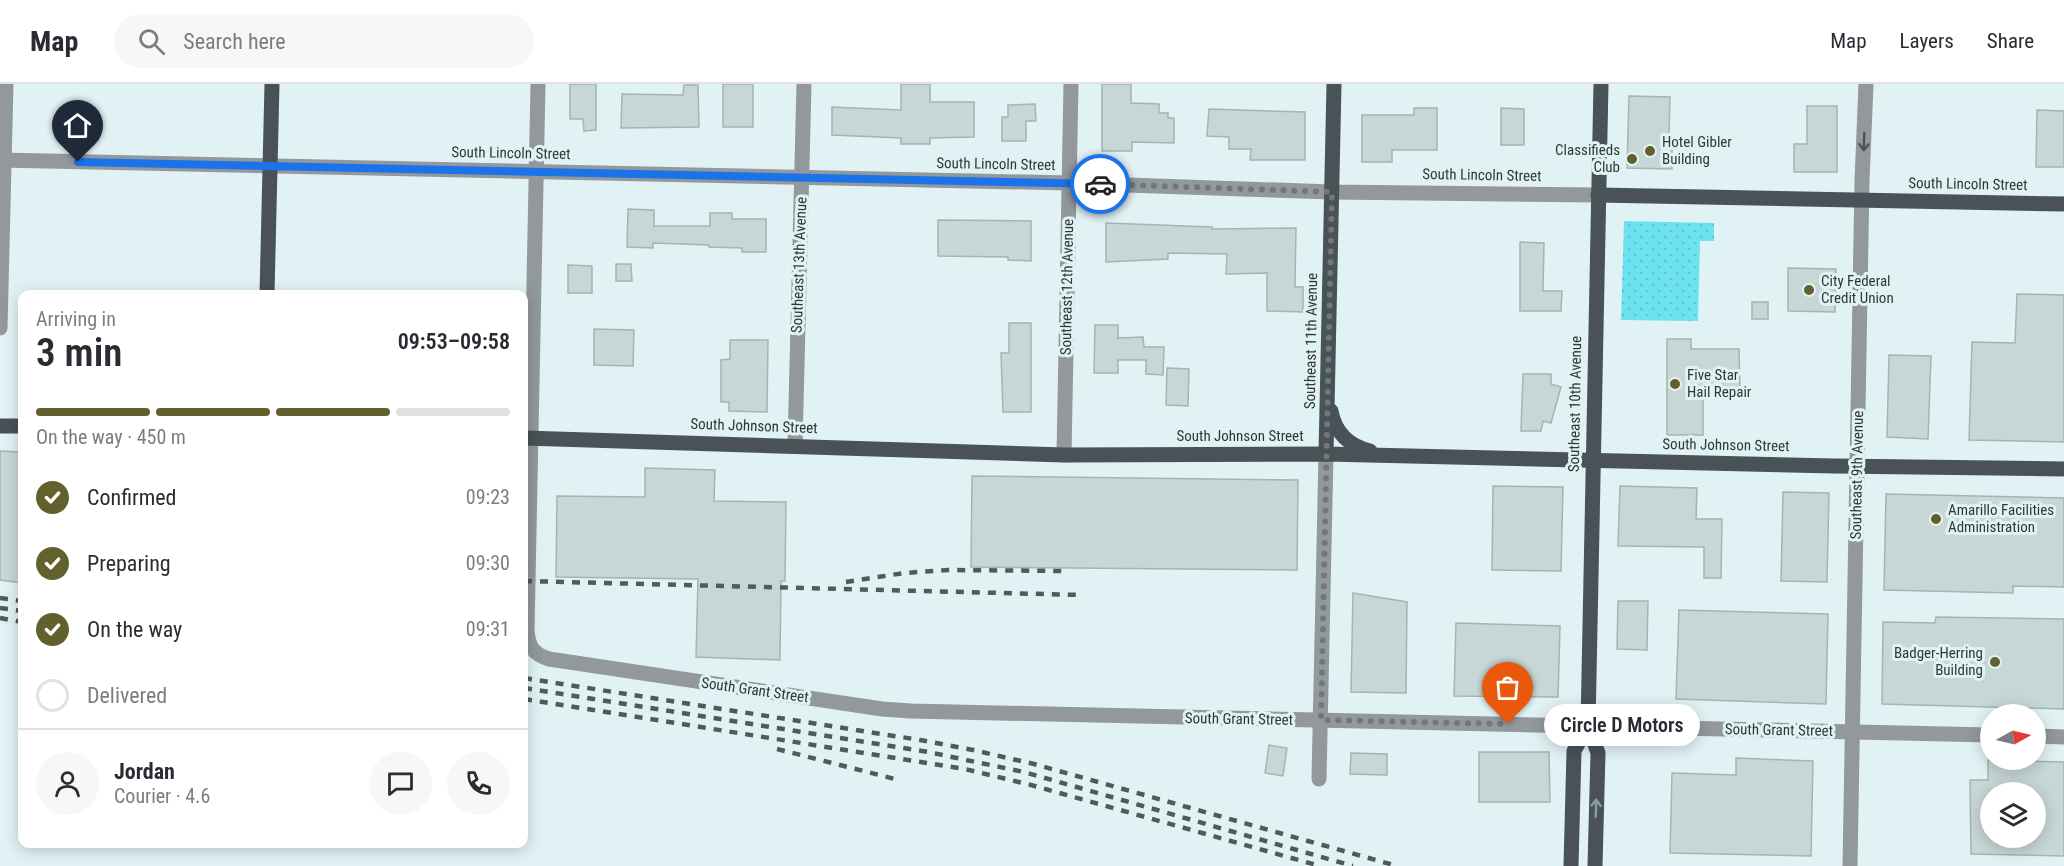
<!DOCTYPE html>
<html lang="en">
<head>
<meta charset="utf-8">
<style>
  body { margin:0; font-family:"Roboto Condensed",sans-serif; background:#f7f7f7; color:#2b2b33; height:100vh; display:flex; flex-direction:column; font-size:22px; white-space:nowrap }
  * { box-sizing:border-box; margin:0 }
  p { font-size:20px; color:#7c7c81 }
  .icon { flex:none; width:33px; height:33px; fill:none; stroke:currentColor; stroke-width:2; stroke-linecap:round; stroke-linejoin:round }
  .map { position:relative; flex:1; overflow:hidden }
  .drawer { position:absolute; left:18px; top:206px; width:510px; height:558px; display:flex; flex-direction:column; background:#fff; border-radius:12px; box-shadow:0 3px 15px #0003 }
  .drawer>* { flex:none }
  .needle { width:39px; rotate:82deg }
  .fabs { position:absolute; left:1980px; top:620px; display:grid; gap:12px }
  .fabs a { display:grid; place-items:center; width:66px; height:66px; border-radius:50%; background:#fff; box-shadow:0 3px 15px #0003; font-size:30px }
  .pin { position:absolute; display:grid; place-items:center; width:51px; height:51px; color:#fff; margin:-62px -26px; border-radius:50% 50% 50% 0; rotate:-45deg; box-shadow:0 0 6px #0007 }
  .pin .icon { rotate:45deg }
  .courier { position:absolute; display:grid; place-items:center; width:60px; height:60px; margin:-30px; border:4px solid #1a73e8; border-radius:50%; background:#fff; color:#222; box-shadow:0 2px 8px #0007 }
  .bubble { position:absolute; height:42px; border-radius:21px; background:#fff; box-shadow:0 3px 15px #0003; font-size:20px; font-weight:600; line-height:42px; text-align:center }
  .head em { font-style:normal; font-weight:600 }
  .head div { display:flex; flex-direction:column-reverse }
  .head { display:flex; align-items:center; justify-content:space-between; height:102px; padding:0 18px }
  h1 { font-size:39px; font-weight:600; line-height:45px }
  .bar { display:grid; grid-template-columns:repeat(4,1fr); gap:9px 6px; align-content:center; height:72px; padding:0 18px }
  .bar i { height:8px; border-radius:4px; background:#e1e1e2 }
  .bar .selected { background:#62612e }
  .bar p { grid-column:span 4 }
  .line { display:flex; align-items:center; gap:15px; padding:0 18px; border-top:2px solid #e1e1e2 }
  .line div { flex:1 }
  .round { display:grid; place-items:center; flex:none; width:63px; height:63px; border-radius:32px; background:#f7f7f7 }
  ol { padding:0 18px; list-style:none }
  li { display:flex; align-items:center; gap:18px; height:66px }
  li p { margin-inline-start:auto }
  li .icon { padding:6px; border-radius:50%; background:#62612e; color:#fff; stroke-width:4 }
  li:last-child { color:#7c7c81 }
  li i { width:33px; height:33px; border:3px solid #e1e1e2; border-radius:50% }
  header { display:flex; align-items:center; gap:36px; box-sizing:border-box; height:84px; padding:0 30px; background:#fff; border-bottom:2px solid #e1e1e2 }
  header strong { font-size:28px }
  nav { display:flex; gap:33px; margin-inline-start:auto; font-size:21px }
  .search { width:420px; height:54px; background:#f7f7f7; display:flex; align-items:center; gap:15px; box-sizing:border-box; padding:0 21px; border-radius:33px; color:#7c7c81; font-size:22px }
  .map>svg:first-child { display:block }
  .grass { fill:url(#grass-dots) }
  .building { fill:#c7d7d5; stroke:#a4b4b2; stroke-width:1.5; fill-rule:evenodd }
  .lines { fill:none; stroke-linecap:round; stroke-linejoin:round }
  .minor { stroke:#92989b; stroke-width:15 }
  .major { stroke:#485257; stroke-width:15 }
  .rail { stroke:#51595a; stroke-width:4.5; stroke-dasharray:8 8; stroke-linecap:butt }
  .oneway { stroke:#4e5456 }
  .oneway2 { stroke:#8d9a9e }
  .done { stroke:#6f787a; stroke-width:6; stroke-dasharray:0 10.8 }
  .route { stroke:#1a73e8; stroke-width:8 }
  .poi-dot { fill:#62612e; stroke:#e1f2f5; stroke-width:2 }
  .labels { text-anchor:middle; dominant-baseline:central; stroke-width:6; stroke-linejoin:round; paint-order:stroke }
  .poi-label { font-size:15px; fill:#313738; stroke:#e1f2f5; text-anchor:start }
  .street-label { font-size:15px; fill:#313738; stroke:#e1f2f5 }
</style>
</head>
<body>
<header>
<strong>Map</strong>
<div class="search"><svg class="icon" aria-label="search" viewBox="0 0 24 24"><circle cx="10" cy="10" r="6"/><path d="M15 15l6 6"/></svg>Search here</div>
<nav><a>Map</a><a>Layers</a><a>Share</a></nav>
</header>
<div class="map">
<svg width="2064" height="782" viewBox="0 0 2064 782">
  <defs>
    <pattern id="grass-dots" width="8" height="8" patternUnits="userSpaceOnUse" patternTransform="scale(1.5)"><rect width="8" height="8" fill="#6de3f2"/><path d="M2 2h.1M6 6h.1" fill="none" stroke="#5fc3d0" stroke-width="1.8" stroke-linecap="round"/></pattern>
  </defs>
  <rect width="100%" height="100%" fill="#e1f2f5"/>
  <path class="grass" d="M 1624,137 L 1714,139 L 1714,157 L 1700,157 L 1698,237 L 1621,236 Z"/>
  <g class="building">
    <path d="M 570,0 L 596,0 L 596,46 L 584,47 L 583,35 L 570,35 Z"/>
    <rect x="723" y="0" width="30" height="43"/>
    <path d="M 901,0 L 930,0 L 930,18 L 974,18 L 974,53 L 930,54 L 930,60 L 901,60 L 901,54 L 832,51 L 832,23 L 901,26 Z"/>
    <path d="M 1102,0 L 1131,0 L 1131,19 L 1159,20 L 1159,29 L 1168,29 L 1168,34 L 1174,34 L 1174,59 L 1132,58 L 1132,67 L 1102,67 Z"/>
    <path d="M 684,1 L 698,1 L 699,43 L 621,44 L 622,10 L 683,11 Z"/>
    <path d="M 1629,12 L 1670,13 L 1669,50 L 1672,51 L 1672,85 L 1627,84 Z"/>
    <path d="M 1035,20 L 1036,37 L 1026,37 L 1026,57 L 1002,57 L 1002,33 L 1008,33 L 1008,21 Z"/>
    <path d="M 1807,22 L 1837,22 L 1837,88 L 1794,88 L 1794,60 L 1807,60 Z"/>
    <path d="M 1414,24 L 1437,24 L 1437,66 L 1392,66 L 1392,78 L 1362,78 L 1362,31 L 1414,31 Z"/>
    <path d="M 1501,24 L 1524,25 L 1524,61 L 1501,61 Z"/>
    <path d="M 1209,25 L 1305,28 L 1305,76 L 1250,76 L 1251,65 L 1229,65 L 1229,53 L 1207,52 Z"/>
    <path d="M 2037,26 L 2064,27 L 2064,83 L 2036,83 Z"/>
    <path d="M 628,125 L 654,126 L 654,142 L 710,142 L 710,129 L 732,129 L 732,135 L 766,135 L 766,168 L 742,168 L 742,164 L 709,163 L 709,161 L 653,159 L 653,164 L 627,163 Z"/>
    <path d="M 938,136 L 1031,137 L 1031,177 L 1008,176 L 1008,173 L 938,172 Z"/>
    <path d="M 1106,139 L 1212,143 L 1212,145 L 1296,144 L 1295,203 L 1303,203 L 1303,228 L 1267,227 L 1267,189 L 1226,190 L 1227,170 L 1168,169 L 1168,175 L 1106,178 Z"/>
    <path d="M 1520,158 L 1544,159 L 1543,207 L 1562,207 L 1561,227 L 1520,227 Z"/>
    <path d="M 616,180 L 631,180 L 632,197 L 616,197 Z"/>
    <path d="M 568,181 L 592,182 L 592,209 L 568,209 Z"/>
    <path d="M 1788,184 L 1836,185 L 1835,228 L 1788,227 Z"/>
    <path d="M 2017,210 L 2064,211 L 2064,358 L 1969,356 L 1972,258 L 2015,259 Z"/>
    <rect x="1752" y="218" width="16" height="17"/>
    <path d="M 1009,239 L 1031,239 L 1031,328 L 1003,328 L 1001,269 L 1009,269 Z"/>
    <path d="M 1095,241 L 1118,241 L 1118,254 L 1143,253 L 1144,263 L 1164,263 L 1163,291 L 1146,290 L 1146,276 L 1118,276 L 1118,289 L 1094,289 Z"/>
    <path d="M 594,245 L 634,246 L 633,282 L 594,281 Z"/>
    <path d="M 1667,255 L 1691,255 L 1691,265 L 1739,265 L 1740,306 L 1703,306 L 1703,351 L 1667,351 Z"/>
    <path d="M 730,256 L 768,256 L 767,328 L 729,327 L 729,318 L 721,318 L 721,276 L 730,275 Z"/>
    <path d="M 1889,271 L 1931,272 L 1928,355 L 1887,353 Z"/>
    <path d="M 1167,284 L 1189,285 L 1188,322 L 1166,321 Z"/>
    <path d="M 1523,290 L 1551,290 L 1551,300 L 1561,303 L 1551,339 L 1543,337 L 1541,347 L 1521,347 Z"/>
    <path d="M 0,367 L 22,368 L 22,499 L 0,496 Z"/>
    <path d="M 645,384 L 715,386 L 714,417 L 786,418 L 785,497 L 781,497 L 780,576 L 696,573 L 698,495 L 556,493 L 557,412 L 645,413 Z"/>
    <path d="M 972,392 L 1298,396 L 1297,486 L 971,483 Z"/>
    <path d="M 1493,402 L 1563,403 L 1561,487 L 1492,486 Z"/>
    <path d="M 1620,402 L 1697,404 L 1696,435 L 1722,435 L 1721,494 L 1704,494 L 1704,463 L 1618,462 Z"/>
    <path d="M 1783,408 L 1829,409 L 1827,498 L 1781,497 Z"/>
    <path d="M 1886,410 L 2064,414 L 2064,503 L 2013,502 L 2013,509 L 1884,506 Z"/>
    <path d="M 1353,509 L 1407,518 L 1406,609 L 1351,608 Z"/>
    <path d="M 1618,517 L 1648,517 L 1647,566 L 1617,565 Z"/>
    <path d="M 1679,526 L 1828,530 L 1826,620 L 1676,615 Z"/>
    <path d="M 1936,533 L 2064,535 L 2064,625 L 1882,620 L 1883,538 L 1935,539 Z"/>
    <path d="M 1456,539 L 1560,542 L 1558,613 L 1454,612 Z"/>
    <path d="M 1269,661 L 1287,664 L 1283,692 L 1265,689 Z"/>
    <path d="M 1479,668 L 1549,668 L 1550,718 L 1479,718 Z"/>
    <path d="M 1351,669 L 1387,670 L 1387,691 L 1350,690 Z"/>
    <path d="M 1736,674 L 1813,677 L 1811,772 L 1670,769 L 1672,689 L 1736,691 Z"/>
    <path d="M 1988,676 L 2064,678 L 2064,772 L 1971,770 L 1970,696 L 1988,696 ZM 1990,708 L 2036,708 L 2036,753 L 1990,753 Z"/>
  </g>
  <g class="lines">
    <g class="minor">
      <path d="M 538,0 L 527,546 C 528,562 533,570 549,575 L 882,625 L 911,627 L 1990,651"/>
      <path d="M 0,76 L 1069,99 L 1332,108 L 1598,111"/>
      <path d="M 0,244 L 6,0"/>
      <path d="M 795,361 L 804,0"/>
      <path d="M 1064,371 L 1071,0"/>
      <path d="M 2036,652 L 2064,653"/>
      <path d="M 1319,695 L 1326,370"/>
      <path d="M 1850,782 L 1862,97 L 1866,0"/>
    </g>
    <g class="major">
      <path d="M 1598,111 L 2064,120"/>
      <path d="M 267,210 L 272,0"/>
      <path d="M 1331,327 C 1335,349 1350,362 1370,367"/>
      <path d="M 0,342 L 22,342"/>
      <path d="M 524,354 L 1064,371 L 1326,370 L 1835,382 L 2064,385"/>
      <path d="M 1326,370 L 1334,0"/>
      <path d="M 1571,782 L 1574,667 L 1588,641"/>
      <path d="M 1595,782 L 1598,669 L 1588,641 L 1601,0"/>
    </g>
    <g class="rail">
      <path d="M 524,497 L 1082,511"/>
      <path d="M 846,498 L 904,489 L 948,486 L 1067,487"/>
      <path d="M 0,514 L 22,517"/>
      <path d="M 0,524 L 22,527"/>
      <path d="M 0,534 L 22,538"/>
      <path d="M 524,594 L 920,656 L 973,666 L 1034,680 L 1397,782"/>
      <path d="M 524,604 L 928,668 L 1024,688 L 1353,782"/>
      <path d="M 524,615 L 965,685 L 1031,701 L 1320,782"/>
      <path d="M 777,665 L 895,695"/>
    </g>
  </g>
  <defs><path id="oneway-shaft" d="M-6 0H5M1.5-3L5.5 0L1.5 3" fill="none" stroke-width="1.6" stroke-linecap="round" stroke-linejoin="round" transform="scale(1.5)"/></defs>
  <use class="oneway" href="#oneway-shaft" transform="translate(1864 58) rotate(92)"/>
  <use class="oneway2" href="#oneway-shaft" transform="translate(1596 724) rotate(-88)"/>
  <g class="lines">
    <path class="done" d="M 1100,100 L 1332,108 L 1321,636 L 1508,640"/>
    <path class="route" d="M 78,78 L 1100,100"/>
  </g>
  <g class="poi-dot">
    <circle cx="1650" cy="67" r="6"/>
    <circle cx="1632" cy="75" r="6"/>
    <circle cx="1809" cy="206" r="6"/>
    <circle cx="1675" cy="300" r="6"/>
    <circle cx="1936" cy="435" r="6"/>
    <circle cx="1995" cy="578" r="6"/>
  </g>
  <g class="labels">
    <g class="poi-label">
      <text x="1662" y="58">Hotel Gibler<tspan x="1662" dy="17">Building</tspan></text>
      <text x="1620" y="66" text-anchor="end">Classifieds<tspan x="1620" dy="17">Club</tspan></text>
      <text x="1821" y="197">City Federal<tspan x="1821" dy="17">Credit Union</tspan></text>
      <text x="1687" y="291">Five Star<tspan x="1687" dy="17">Hail Repair</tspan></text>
      <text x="1948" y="426">Amarillo Facilities<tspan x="1948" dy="17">Administration</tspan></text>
      <text x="1983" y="569" text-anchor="end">Badger-Herring<tspan x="1983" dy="17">Building</tspan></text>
    </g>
    <g class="street-label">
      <text transform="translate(511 69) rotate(1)">South Lincoln Street</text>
      <text transform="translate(996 80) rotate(1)">South Lincoln Street</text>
      <text transform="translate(1482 91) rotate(1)">South Lincoln Street</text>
      <text transform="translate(1968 100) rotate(1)">South Lincoln Street</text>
      <text transform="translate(799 181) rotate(-88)">Southeast 13th Avenue</text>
      <text transform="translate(1067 203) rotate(-89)">Southeast 12th Avenue</text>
      <text transform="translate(1311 257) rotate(-89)">Southeast 11th Avenue</text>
      <text transform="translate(1575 320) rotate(-89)">Southeast 10th Avenue</text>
      <text transform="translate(754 342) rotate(2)">South Johnson Street</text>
      <text x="1240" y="352">South Johnson Street</text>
      <text transform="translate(1726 361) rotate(1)">South Johnson Street</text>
      <text transform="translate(1857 391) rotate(-89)">Southeast 9th Avenue</text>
      <text transform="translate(755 606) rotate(8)">South Grant Street</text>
      <text transform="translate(1239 635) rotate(1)">South Grant Street</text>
      <text transform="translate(1779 646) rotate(1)">South Grant Street</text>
    </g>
  </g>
</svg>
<div class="fabs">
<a><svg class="needle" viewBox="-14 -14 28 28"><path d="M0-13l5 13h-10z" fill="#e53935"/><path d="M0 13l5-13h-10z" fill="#7c7c81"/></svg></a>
<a><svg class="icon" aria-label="layers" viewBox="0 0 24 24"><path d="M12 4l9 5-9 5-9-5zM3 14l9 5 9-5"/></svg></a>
</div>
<div class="pin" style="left:1508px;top:640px;background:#ea580c"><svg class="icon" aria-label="bag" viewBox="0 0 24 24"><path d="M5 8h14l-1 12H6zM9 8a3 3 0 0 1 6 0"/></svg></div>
<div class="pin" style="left:78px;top:78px;background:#1f2937"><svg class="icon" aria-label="home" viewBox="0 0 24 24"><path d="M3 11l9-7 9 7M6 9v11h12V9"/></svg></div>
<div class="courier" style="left:1100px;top:100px"><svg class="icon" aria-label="car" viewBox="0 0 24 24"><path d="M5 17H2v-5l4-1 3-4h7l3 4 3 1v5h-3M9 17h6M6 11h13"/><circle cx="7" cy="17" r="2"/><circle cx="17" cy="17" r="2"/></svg></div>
<div class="bubble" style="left:1544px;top:620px;width:156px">Circle D Motors</div>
<section class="drawer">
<div class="head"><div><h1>3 min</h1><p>Arriving in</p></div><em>09:53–09:58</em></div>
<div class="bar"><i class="selected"></i><i class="selected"></i><i class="selected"></i><i></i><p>On the way · 450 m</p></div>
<ol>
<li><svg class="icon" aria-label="check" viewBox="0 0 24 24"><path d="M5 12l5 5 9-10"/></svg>Confirmed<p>09:23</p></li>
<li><svg class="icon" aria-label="check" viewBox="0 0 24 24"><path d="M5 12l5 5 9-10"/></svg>Preparing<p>09:30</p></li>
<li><svg class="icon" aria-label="check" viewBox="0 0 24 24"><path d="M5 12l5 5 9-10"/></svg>On the way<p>09:31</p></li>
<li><i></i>Delivered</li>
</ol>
<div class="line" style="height:108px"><a class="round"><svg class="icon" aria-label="person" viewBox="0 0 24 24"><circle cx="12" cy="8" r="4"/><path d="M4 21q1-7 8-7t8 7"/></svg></a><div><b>Jordan</b><p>Courier · 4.6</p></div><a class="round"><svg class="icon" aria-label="chat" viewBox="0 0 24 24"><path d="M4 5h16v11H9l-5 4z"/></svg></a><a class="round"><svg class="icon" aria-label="phone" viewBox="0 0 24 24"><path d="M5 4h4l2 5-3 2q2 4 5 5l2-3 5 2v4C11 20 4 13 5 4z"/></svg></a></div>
</section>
</div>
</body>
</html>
